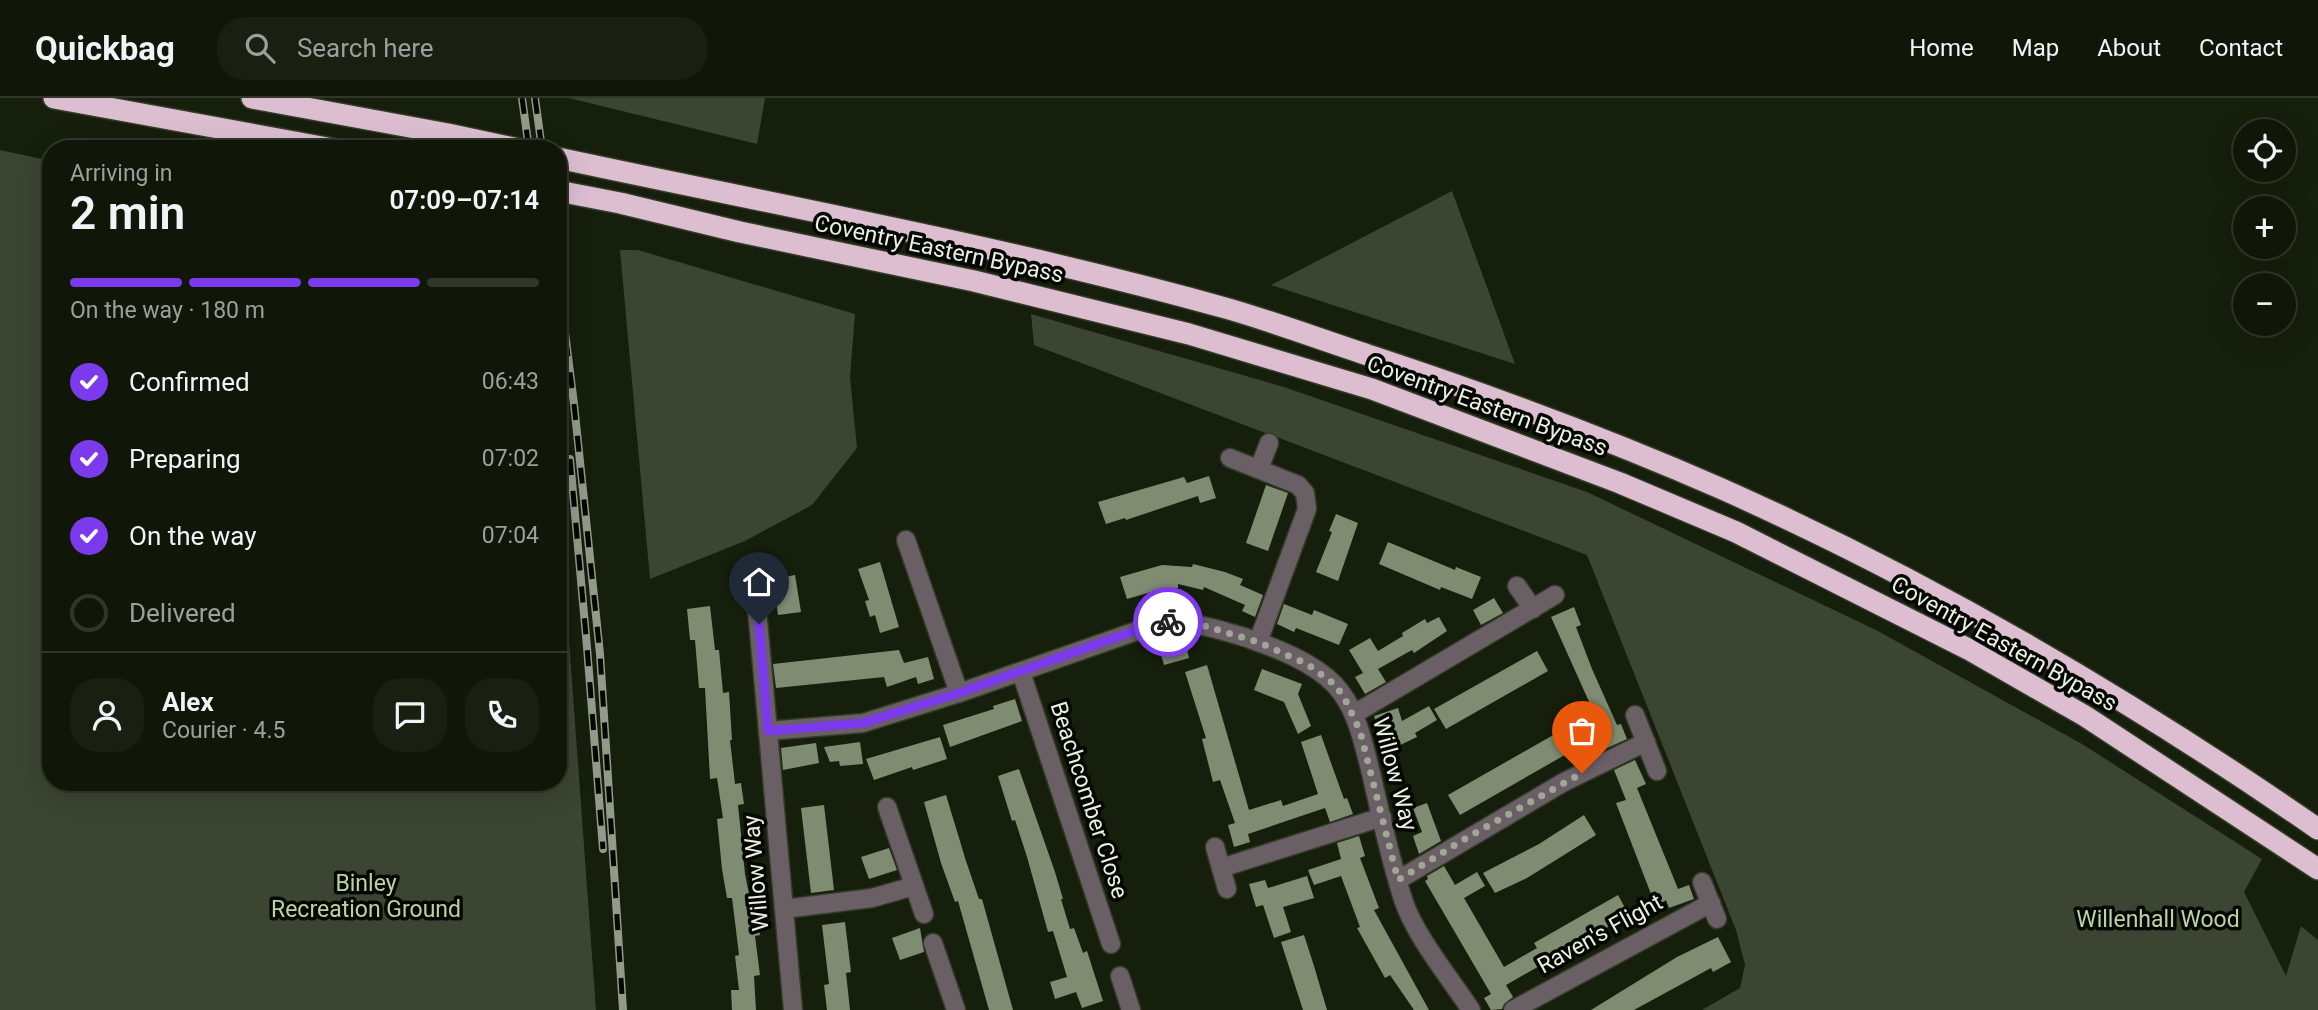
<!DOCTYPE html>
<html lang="en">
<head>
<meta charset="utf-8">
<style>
  body { margin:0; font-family:Roboto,sans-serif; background:#192012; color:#f1f3f6; height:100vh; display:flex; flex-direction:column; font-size:26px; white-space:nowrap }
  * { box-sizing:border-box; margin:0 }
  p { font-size:23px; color:#9c9f9c }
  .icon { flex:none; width:38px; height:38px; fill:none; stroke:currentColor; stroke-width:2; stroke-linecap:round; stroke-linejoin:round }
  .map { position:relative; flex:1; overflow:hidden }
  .drawer { position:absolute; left:42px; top:42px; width:525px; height:651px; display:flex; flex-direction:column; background:#101708; border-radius:28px; box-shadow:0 7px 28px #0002,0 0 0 2px #303629 }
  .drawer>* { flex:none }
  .fabs { position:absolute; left:2233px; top:21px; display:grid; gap:14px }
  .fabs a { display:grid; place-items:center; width:63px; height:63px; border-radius:50%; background:#101708; box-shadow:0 7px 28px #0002,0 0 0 2px #303629; font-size:35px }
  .pin { position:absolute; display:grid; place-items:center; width:60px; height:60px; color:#fff; margin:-72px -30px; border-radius:50% 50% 50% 0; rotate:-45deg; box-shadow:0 0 7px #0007 }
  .pin .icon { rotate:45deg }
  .courier { position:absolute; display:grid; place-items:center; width:70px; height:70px; margin:-35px; border:5px solid #7c3aed; border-radius:50%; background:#fff; color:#222; box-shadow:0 2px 9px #0007 }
  .summary em { font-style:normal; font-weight:600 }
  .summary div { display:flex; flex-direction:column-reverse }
  .summary { display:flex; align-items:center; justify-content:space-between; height:119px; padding:0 28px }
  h1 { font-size:46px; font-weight:600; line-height:52px }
  .bar { display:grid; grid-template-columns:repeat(4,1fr); gap:10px 7px; align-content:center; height:84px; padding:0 28px }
  .bar i { height:9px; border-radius:5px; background:#303629 }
  .bar .selected { background:#7c3aed }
  .bar p { grid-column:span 4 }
  .line { display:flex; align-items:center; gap:18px; padding:0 28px; border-top:2px solid #303629 }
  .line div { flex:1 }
  .round { display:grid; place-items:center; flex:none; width:74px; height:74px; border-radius:28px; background:#192012 }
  ol { padding:0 28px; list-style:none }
  li { display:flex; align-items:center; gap:21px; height:77px }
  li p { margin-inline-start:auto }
  li .icon { padding:7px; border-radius:50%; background:#7c3aed; color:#fff; stroke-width:4 }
  li:last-child { color:#9c9f9c }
  li i { width:38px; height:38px; border:4px solid #303629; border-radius:50% }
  header { display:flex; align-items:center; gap:42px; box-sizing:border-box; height:98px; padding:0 35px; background:#101708; border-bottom:2px solid #303629 }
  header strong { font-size:33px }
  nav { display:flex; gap:38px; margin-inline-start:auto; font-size:24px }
  .search { width:490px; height:63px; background:#192012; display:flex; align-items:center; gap:18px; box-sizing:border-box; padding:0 24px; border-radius:28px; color:#9c9f9c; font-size:26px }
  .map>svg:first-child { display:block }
  .green { fill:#3b4531 }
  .building { fill:#7f8c72 }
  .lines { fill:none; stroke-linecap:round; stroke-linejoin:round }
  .minor-casing { stroke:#343c29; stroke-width:21 }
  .highway-casing { stroke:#343c29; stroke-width:24 }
  .minor { stroke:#6b5f66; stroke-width:18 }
  .highway { stroke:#dcbed0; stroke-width:21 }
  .rail-casing { stroke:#939a8a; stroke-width:8 }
  .rail { stroke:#050702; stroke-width:5; stroke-dasharray:16; stroke-linecap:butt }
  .done { stroke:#a0a797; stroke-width:7; stroke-dasharray:0 12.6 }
  .route { stroke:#7c3aed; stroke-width:9 }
  .labels { text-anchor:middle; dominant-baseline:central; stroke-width:7; stroke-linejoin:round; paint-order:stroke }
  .street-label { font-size:23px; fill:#eaf0e3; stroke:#050702 }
  .park-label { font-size:23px; fill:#bbd3a1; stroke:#050702 }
</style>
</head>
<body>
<header>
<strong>Quickbag</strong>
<div class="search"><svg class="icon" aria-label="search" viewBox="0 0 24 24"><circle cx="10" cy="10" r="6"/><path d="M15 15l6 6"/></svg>Search here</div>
<nav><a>Home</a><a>Map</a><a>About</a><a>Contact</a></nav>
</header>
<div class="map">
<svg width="2318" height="912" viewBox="0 0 2318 912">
  <rect width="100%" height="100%" fill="#161f0b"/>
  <g class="green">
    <path d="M 569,0 L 765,0 L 757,46 Z"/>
    <path d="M 0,52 L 51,63 L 51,684 L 558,684 L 558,392 L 596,912 L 0,912 Z"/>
    <path d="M 1452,93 L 1515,266 L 1271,187 Z"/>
    <path d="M 620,152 L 638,152 L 855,216 L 850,279 L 857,350 L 812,407 L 745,443 L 650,481 Z"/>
    <path d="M 1031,216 L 1284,289 L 1587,394 L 1876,532 L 2082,646 L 2262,761 L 2244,794 L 2286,878 L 2301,828 L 2318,842 L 2318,912 L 1702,912 L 1740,890 L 1745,867 L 1736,832 L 1587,457 L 1034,247 Z"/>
  </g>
  <g class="building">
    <path d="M 1209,378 L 1216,400 L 1200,405 L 1198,398 L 1126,422 L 1125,420 L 1106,426 L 1098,404 L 1184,379 L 1187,385 Z"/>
    <path d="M 1266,387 L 1288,395 L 1268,453 L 1246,445 Z"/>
    <path d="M 1336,416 L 1358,425 L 1338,483 L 1316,474 L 1332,434 L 1329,433 Z"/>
    <path d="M 1388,444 L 1455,472 L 1456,469 L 1481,479 L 1472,501 L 1441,489 L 1440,492 L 1379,466 Z"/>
    <path d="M 880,464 L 899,529 L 880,535 L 875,517 L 870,519 L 865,503 L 869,502 L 858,471 Z"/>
    <path d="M 1193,466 L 1225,474 L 1243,481 L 1240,487 L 1263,497 L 1255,519 L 1242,513 L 1245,507 L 1204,489 L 1203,492 L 1178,486 L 1178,490 L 1165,490 L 1127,501 L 1120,479 L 1162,467 L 1192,469 Z"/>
    <path d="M 795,477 L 801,514 L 778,517 L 773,481 Z"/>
    <path d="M 1494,500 L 1503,515 L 1481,527 L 1473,512 Z"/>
    <path d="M 1284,506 L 1312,517 L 1314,512 L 1348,526 L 1339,547 L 1296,530 L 1294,534 L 1277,526 Z"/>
    <path d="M 710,508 L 715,552 L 719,552 L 723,595 L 729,594 L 732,642 L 730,642 L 735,686 L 741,685 L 744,706 L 738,707 L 745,776 L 751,806 L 757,805 L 758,821 L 760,837 L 755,838 L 760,877 L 754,878 L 756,912 L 732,912 L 731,892 L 739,892 L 735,858 L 739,857 L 735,824 L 732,800 L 727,800 L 722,771 L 717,721 L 723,720 L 717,680 L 710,681 L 705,590 L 699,590 L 695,542 L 690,542 L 687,511 Z"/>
    <path d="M 1574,509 L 1581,527 L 1576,529 L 1592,571 L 1617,627 L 1621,626 L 1627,641 L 1605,651 L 1601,642 L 1579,654 L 1577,650 L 1460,717 L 1448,697 L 1576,624 L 1577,626 L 1595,617 L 1551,519 Z"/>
    <path d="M 1439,519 L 1447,533 L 1414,555 L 1412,552 L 1378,571 L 1386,584 L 1365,596 L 1355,579 L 1363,575 L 1349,552 L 1370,540 L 1378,553 L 1403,538 L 1402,535 L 1425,521 L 1427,525 Z"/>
    <path d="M 1185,543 L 1189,560 L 1164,567 L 1159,550 Z"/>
    <path d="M 899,552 L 904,565 L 928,559 L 934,581 L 918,586 L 916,579 L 887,589 L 884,579 L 776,590 L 773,566 Z"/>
    <path d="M 1537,553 L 1548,573 L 1446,631 L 1434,611 Z"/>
    <path d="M 1207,567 L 1249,712 L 1281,702 L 1283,708 L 1318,696 L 1301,644 L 1321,637 L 1344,701 L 1347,700 L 1353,716 L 1330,724 L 1325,710 L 1248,736 L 1250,744 L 1234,749 L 1228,727 L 1235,725 L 1220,682 L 1213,684 L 1202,641 L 1206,640 L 1185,574 Z"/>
    <path d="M 1262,571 L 1302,586 L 1298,596 L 1311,628 L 1298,636 L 1284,604 L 1254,592 Z"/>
    <path d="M 1015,601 L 1022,623 L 950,649 L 943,627 L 994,611 L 993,608 Z"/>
    <path d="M 1429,608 L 1437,622 L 1415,635 L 1417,639 L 1396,649 L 1390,633 L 1381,637 L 1374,618 L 1398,610 L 1402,623 Z"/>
    <path d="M 940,639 L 947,661 L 913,672 L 912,669 L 874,682 L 866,661 Z"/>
    <path d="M 860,644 L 863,666 L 840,668 L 839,663 L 830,664 L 824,649 Z"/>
    <path d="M 816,645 L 819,665 L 783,672 L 781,650 Z"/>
    <path d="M 1635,662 L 1646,686 L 1637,690 L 1678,791 L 1689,787 L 1694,801 L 1669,810 L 1666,802 L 1656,809 L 1616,705 L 1626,702 L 1614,672 Z"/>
    <path d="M 1019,671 L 1055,774 L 1063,801 L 1061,801 L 1070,831 L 1074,830 L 1083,855 L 1087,853 L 1103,903 L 1082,910 L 1076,894 L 1055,901 L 1050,884 L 1067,879 L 1053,833 L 1048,834 L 1027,759 L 1015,722 L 1012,723 L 998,678 Z"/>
    <path d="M 946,697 L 966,763 L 979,801 L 982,801 L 1013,912 L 989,912 L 958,803 L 955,804 L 941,765 L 924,704 Z"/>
    <path d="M 1427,705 L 1441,743 L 1419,756 L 1413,738 L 1422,734 L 1413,710 Z"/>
    <path d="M 824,707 L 834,792 L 811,795 L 801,710 Z"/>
    <path d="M 1584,717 L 1596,737 L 1527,780 L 1495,795 L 1483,775 L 1539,746 Z"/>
    <path d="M 1359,738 L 1365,758 L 1360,760 L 1379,810 L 1374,812 L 1429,912 L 1414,912 L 1390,877 L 1385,880 L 1357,830 L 1360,829 L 1341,778 L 1314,787 L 1308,772 L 1341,761 L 1337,745 Z"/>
    <path d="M 889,750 L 897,772 L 869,781 L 861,759 Z"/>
    <path d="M 1444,768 L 1455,787 L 1477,774 L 1485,788 L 1464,800 L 1504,869 L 1537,850 L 1534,845 L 1618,797 L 1629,817 L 1506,887 L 1513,899 L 1504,906 L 1502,911 L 1491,912 L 1484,900 L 1491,896 L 1425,783 L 1428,781 L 1427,778 Z"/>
    <path d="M 1307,778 L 1314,800 L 1283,809 L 1291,834 L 1274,840 L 1263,807 L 1256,809 L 1249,786 L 1265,782 L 1268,790 Z"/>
    <path d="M 845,824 L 851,874 L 846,875 L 850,912 L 827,912 L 824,887 L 829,886 L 822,827 Z"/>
    <path d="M 920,830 L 924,854 L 900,862 L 892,840 Z"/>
    <path d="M 1304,837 L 1314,868 L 1327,912 L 1303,912 L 1281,844 Z"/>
    <path d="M 1718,839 L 1731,864 L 1713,874 L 1711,870 L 1634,912 L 1591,912 L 1677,859 Z"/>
  </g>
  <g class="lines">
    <g class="minor-casing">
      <g id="minor">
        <path d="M 1230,360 L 1298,387 L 1305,395 L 1307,411 L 1258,544"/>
        <path d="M 1259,371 L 1269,345"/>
        <path d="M 906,442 L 959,595"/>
        <path d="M 1517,488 L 1533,511"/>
        <path d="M 756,500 L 793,912"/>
        <path d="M 1021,574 L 1111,846"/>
        <path d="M 1354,616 L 1555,497"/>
        <path d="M 1635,617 L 1657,673"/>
        <path d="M 768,633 L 863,625 L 959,595 L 1148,529 C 1186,520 1211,529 1247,540 C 1276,550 1313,564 1335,587 C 1357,611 1363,644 1371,675 C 1381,718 1390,762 1404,804 C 1416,839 1450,880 1471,912"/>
        <path d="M 887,709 L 924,816"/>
        <path d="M 1215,749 L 1227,791"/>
        <path d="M 1221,770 L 1382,719"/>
        <path d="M 1398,782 L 1564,684 L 1646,644"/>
        <path d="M 1702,784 L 1717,821"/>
        <path d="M 784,811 L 872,800 L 914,788"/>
        <path d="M 933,845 L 956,912"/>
        <path d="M 1120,878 L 1131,912"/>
        <path d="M 1513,912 L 1711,805"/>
      </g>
    </g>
    <g class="highway-casing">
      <g id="highway">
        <path d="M 54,0 L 333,51"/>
        <path d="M 252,0 L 448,36 L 518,51"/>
        <path d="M 558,60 C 782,108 1008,149 1229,211 C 1277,225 1325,243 1374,259 C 1492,298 1608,341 1722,391 C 1931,484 2130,601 2318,731"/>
        <path d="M 558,93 L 620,105 L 740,134 L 974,183 L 1189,236 L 1372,291 L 1620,385 L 1736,434 L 1968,551 L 2085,618 L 2318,771"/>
      </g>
    </g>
    <use href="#minor" class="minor"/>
    <use href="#highway" class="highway"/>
    <g class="rail-casing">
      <g id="rail">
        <path d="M 522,0 L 529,51"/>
        <path d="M 535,0 L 542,51"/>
        <path d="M 558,179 L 574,306 L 600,556 L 623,912"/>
        <path d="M 570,361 L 587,549 L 603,751"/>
      </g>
    </g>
    <use href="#rail" class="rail"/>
  </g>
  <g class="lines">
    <path class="done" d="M 1168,524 L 1198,526 L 1258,544 L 1307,566 L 1334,586 L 1344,599 L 1360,633 L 1398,782 L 1468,739 L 1582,675"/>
    <path class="route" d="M 759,526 L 768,633 L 863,625 L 959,595 L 1148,528 L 1168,524"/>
  </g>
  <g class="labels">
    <g class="street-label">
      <text transform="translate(939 151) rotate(12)">Coventry Eastern Bypass</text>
      <text transform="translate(1487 308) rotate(20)">Coventry Eastern Bypass</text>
      <text transform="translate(2004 546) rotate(29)">Coventry Eastern Bypass</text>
      <text transform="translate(1395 676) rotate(75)">Willow Way</text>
      <text transform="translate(1089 702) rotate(72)">Beachcomber Close</text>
      <text transform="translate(756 775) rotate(-95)">Willow Way</text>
      <text transform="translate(1600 836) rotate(-29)">Raven's Flight</text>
    </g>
    <g class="park-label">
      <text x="366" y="785">Binley<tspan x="366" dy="26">Recreation Ground</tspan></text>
      <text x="2158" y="821">Willenhall Wood</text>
    </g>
  </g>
</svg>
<div class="fabs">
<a><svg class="icon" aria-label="locate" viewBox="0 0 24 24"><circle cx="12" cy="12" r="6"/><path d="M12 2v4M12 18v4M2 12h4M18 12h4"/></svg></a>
<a>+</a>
<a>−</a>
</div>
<div class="pin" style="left:1582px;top:675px;background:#ea580c"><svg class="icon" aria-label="bag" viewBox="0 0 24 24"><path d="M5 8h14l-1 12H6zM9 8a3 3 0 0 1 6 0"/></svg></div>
<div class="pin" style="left:759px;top:526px;background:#1f2937"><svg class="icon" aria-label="home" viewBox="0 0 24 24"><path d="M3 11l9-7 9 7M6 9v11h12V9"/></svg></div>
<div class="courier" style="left:1168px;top:524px"><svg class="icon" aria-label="bike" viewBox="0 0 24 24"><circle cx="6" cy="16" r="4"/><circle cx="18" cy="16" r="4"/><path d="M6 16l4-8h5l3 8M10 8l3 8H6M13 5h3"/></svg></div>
<section class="drawer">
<div class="summary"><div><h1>2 min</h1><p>Arriving in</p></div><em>07:09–07:14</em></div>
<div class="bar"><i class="selected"></i><i class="selected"></i><i class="selected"></i><i></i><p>On the way · 180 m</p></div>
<ol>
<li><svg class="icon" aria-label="check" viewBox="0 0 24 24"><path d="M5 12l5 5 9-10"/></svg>Confirmed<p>06:43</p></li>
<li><svg class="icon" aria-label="check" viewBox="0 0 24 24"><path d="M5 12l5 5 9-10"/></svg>Preparing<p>07:02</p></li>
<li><svg class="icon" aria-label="check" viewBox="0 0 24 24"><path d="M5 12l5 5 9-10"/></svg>On the way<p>07:04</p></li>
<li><i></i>Delivered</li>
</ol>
<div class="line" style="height:126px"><a class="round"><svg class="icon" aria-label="person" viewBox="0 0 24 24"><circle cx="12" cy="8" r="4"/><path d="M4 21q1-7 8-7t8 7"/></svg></a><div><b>Alex</b><p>Courier · 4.5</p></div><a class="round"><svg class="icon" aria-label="chat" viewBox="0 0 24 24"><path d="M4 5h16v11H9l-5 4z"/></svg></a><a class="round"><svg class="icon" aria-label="phone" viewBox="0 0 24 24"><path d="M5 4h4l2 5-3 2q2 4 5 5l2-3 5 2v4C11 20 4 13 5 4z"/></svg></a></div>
</section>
</div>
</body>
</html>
